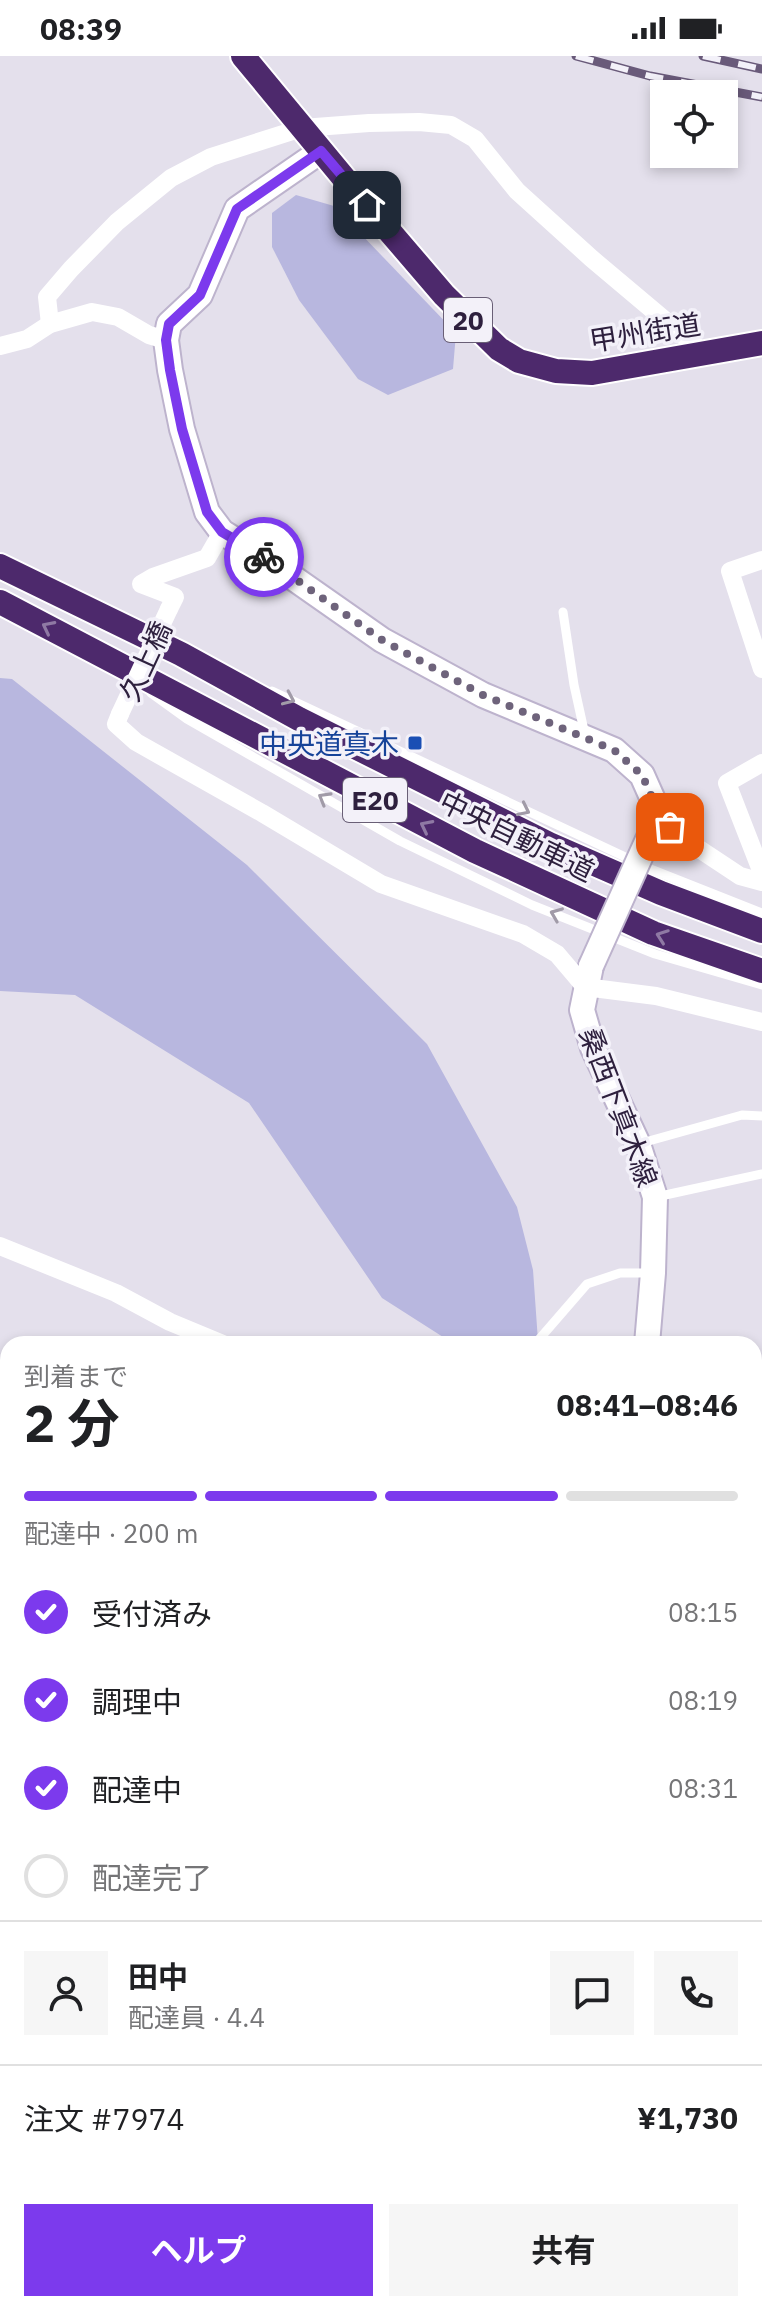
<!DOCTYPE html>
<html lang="ja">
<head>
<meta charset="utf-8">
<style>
  body { margin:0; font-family:"IBM Plex Sans","Noto Sans JP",sans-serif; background:#f6f6f6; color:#202124; height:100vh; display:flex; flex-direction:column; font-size:30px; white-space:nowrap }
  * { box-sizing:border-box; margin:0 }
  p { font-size:26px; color:#757577 }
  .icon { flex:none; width:44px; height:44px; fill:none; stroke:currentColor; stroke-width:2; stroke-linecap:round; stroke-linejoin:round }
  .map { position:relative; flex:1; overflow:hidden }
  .side { position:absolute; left:0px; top:1280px; width:762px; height:976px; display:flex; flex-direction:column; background:#fff; border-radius:24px 24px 0 0; box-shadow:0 4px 12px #0003 }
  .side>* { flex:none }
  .tools { position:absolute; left:650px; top:24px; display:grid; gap:16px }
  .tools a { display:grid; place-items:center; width:88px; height:88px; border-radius:0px; background:#fff; box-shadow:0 4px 12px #0003; font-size:40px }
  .pin { position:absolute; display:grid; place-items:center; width:68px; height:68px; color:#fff; margin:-34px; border-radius:16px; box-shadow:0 4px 12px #0006 }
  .courier { position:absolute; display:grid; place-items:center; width:80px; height:80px; margin:-40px; border:6px solid #7c3aed; border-radius:50%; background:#fff; color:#222; box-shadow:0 2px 10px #0007 }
  .head em { font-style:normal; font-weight:700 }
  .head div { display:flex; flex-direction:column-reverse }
  .head { display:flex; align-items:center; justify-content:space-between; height:136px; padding:0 24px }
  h1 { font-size:52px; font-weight:700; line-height:60px }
  .bar { display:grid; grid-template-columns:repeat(4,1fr); gap:12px 8px; align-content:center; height:96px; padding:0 24px }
  .bar i { height:10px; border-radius:6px; background:#e0e0e0 }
  .bar .selected { background:#7c3aed }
  .bar p { grid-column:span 4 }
  .line { display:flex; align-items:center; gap:20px; padding:0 24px; border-top:2px solid #e0e0e0 }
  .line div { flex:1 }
  .round { display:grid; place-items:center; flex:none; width:84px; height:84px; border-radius:0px; background:#f6f6f6 }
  ol { padding:0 24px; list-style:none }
  li { display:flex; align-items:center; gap:24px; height:88px }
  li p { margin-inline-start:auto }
  li .icon { padding:8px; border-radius:50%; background:#7c3aed; color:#fff; stroke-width:4 }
  li:last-child { color:#757577 }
  li i { width:44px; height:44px; border:4px solid #e0e0e0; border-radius:50% }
  .primary-button { display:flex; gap:16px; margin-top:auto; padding:16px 24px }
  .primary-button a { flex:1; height:92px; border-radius:0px; background:#7c3aed; color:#fff; font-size:32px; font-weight:700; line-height:92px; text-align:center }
  .primary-button a+a { background:#f6f6f6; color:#202124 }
  .status { display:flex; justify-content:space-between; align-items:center; height:56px; padding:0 40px; background:#fff; direction:ltr }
  .status svg { height:22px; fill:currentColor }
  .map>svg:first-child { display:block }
  .green { fill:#b8b7df }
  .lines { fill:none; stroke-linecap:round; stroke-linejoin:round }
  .stream { stroke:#ce84d6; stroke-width:6 }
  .secondary-casing { stroke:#bdb3cd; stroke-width:28 }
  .highway-casing { stroke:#fff; stroke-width:28 }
  .lane { stroke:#fff; stroke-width:9 }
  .street { stroke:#fff; stroke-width:18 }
  .secondary { stroke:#fff; stroke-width:24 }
  .highway { stroke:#4d296c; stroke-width:24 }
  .rail-casing { stroke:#695a7a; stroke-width:9 }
  .rail { stroke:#f3f1f9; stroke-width:6; stroke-dasharray:18; stroke-linecap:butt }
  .secondary-bridge-casing { stroke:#bdb3cd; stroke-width:28; stroke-linecap:butt }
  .street-bridge { stroke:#fff; stroke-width:18 }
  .secondary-bridge { stroke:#fff; stroke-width:24 }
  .oneway { stroke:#8f79a4 }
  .oneway2 { stroke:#a19ba8 }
  .done { stroke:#6e637b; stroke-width:8; stroke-dasharray:0 14.4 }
  .route { stroke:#7c3aed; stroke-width:10 }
  .transit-dot { fill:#1a4fb4; stroke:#f3f1f9; stroke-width:3 }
  .labels { text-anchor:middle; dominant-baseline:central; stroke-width:7; stroke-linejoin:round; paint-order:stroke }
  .shield { fill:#f3f1f9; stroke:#695f76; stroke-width:2 }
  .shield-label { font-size:26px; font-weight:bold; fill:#2e203e }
  .street-label { font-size:28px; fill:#2e203e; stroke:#f3f1f9 }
  .transit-label { font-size:28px; fill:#164399; stroke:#f3f1f9; text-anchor:end }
</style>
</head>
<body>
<div class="status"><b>08:39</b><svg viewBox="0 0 49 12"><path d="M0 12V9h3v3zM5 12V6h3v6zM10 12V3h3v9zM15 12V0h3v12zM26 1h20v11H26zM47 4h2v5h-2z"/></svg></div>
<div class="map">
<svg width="762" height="2256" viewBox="0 0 762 2256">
  <rect width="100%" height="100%" fill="#e4e0ec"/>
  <g class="green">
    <path d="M 296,139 L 334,150 L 456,277 L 453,313 L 388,339 L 358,323 L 299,244 L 272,191 L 272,157 Z"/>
    <path d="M 0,622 L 12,623 L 247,809 L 427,988 L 517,1151 L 533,1214 L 538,1285 L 528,1288 L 454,1288 L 382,1242 L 249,1047 L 75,939 L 0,935 Z"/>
    <path d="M 0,1418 L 8,1427 L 8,1638 L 0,1663 Z"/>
    <path d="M 0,1875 L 8,1877 L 8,2248 L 144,2248 L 142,2256 L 0,2256 Z"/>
  </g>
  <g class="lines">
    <g class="stream">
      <path d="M 0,1372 L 8,1381"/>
      <path d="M 113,2256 L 113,2248"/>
    </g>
    <g class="secondary-casing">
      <g id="secondary">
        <path d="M 321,95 L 237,153 L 200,239 L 169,268 L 166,284 L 170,314 L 182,373 L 207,456 L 222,476 L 272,507 L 382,584 L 483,639 L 614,694 L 642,719 L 654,746 L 654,763 L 650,779"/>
        <path d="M 591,910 L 582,954 L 593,992 L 638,1088 L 655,1141 L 653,1217 L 647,1288"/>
        <path d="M 634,2256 L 637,2248"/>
      </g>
    </g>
    <g class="highway-casing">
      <g id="highway">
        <path d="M 243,0 L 348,127 L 444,239 L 499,293 L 519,305 L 556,315 L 592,317 L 762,287"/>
        <path d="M 0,510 L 181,598 L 299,663 L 549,788 L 661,837 L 762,875"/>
        <path d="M 0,546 L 475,795 L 653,877 L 762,915"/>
      </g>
    </g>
    <g class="lane">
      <path d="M 563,556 L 574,629 L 585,679"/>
      <path d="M 272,635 L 653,814 L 762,857"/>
      <path d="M 151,637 L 187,663 L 400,785 L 532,849 L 655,898 L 762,929"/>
      <path d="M 638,1088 L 742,1059 L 762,1060"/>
      <path d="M 656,1141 L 762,1118"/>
      <path d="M 535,1288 L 587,1228 L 620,1217 L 653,1217"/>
      <path d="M 754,1600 L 762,1601"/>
      <path d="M 754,1830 L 762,1835"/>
      <path d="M 210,2248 L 212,2256"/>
    </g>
    <g class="street">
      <path d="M 50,268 L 47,241 L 71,213 L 117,166 L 171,122 L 211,101 L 302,72 L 369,67 L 419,66 L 451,69 L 475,83 L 517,135 L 591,202 L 705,298"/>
      <path d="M 0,290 L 27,283 L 50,268 L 92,256 L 118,261 L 149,279 L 166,284"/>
      <path d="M 762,504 L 730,515 L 762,613"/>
      <path d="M 169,553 L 175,541 L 141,528 L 153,521 L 207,502 L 222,476"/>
      <path d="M 120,658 L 116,668 L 136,686 L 262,757 L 381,828 L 523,878 L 557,898 L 585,931 L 656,940 L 762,966"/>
      <path d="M 762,707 L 727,727 L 762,817"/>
      <path d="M 654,763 L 740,820 L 762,826"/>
      <path d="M 0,1190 L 116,1237 L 170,1266 L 223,1288"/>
      <path d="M 754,2172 L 762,2173"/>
    </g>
    <use href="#secondary" class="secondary"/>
    <use href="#highway" class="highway"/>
    <g class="rail-casing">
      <g id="rail">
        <path d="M 576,0 L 650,20 L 762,41"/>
        <path d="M 703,0 L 762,13"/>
      </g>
    </g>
    <use href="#rail" class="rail"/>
    <g class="secondary-bridge-casing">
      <path id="secondary-bridge" d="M 591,910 L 650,779"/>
    </g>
    <path class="street-bridge" d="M 120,658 L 169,553"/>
    <use href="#secondary-bridge" class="secondary-bridge"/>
  </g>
  <defs><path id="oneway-chevron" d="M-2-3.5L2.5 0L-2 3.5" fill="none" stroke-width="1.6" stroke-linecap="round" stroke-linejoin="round" transform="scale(2)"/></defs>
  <g class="oneway">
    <use href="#oneway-chevron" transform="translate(48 571) rotate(-153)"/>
    <use href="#oneway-chevron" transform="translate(426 770) rotate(-153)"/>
    <use href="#oneway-chevron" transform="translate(662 880) rotate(-160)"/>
  </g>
  <g class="oneway2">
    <use href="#oneway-chevron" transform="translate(289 643) rotate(24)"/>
    <use href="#oneway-chevron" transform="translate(324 742) rotate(-150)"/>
    <use href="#oneway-chevron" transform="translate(524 754) rotate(26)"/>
    <use href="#oneway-chevron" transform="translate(556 858) rotate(-158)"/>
  </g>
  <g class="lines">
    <path class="done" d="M 264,501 L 382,584 L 483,639 L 614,694 L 642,719 L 654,746 L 654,763 L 670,771"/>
    <path class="route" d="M 264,501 L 222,476 L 207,456 L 182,373 L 170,314 L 166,284 L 169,268 L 200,239 L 237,153 L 321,95 L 367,149"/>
  </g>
  <rect class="transit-dot" x="407" y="679" width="16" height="16" rx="4"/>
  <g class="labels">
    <g class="shield">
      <rect x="444" y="242" width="48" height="44" rx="6"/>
      <rect x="343" y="722" width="64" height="44" rx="6"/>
    </g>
    <g class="shield-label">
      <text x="468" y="264">20</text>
      <text x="375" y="744">E20</text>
    </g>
    <g class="street-label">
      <text transform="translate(645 276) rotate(-9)">甲州街道</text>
      <text transform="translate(145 605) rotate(-65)">久上橋</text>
      <text transform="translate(517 780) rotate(26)">中央自動車道</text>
      <text transform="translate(619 1051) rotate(69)">桑西下真木線</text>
    </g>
    <g class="transit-label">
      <text x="399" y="687">中央道真木</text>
    </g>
  </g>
</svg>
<div class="tools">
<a><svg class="icon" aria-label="locate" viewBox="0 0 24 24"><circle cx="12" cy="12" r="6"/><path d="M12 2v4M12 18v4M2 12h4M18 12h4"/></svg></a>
</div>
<div class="pin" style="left:670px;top:771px;background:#ea580c"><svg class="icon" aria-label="bag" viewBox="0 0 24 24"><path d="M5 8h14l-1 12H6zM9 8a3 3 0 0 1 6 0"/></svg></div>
<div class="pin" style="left:367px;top:149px;background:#1f2937"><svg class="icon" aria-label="home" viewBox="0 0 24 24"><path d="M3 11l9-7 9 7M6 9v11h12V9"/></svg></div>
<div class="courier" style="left:264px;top:501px"><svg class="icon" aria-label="bike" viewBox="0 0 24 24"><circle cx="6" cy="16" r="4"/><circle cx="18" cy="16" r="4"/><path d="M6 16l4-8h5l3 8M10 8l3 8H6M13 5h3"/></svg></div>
<section class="side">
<div class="head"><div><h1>2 分</h1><p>到着まで</p></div><em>08:41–08:46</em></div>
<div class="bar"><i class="selected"></i><i class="selected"></i><i class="selected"></i><i></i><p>配達中 · 200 m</p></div>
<ol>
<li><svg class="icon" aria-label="check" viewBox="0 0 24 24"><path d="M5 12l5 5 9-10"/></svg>受付済み<p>08:15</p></li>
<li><svg class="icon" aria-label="check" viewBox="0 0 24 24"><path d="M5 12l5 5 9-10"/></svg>調理中<p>08:19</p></li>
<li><svg class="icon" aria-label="check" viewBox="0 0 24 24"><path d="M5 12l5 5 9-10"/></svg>配達中<p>08:31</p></li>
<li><i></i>配達完了</li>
</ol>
<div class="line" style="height:144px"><a class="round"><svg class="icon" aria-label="person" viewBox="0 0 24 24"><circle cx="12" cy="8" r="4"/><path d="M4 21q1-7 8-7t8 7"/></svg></a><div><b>田中</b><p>配達員 · 4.4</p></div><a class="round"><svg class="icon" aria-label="chat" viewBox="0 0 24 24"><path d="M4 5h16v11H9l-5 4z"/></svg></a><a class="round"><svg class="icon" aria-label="phone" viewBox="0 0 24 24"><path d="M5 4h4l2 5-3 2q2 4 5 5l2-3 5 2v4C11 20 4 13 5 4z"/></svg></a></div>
<div class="line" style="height:104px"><div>注文 #7974</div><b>¥1,730</b></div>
<div class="primary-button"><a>ヘルプ</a><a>共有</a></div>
</section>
</div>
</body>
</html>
